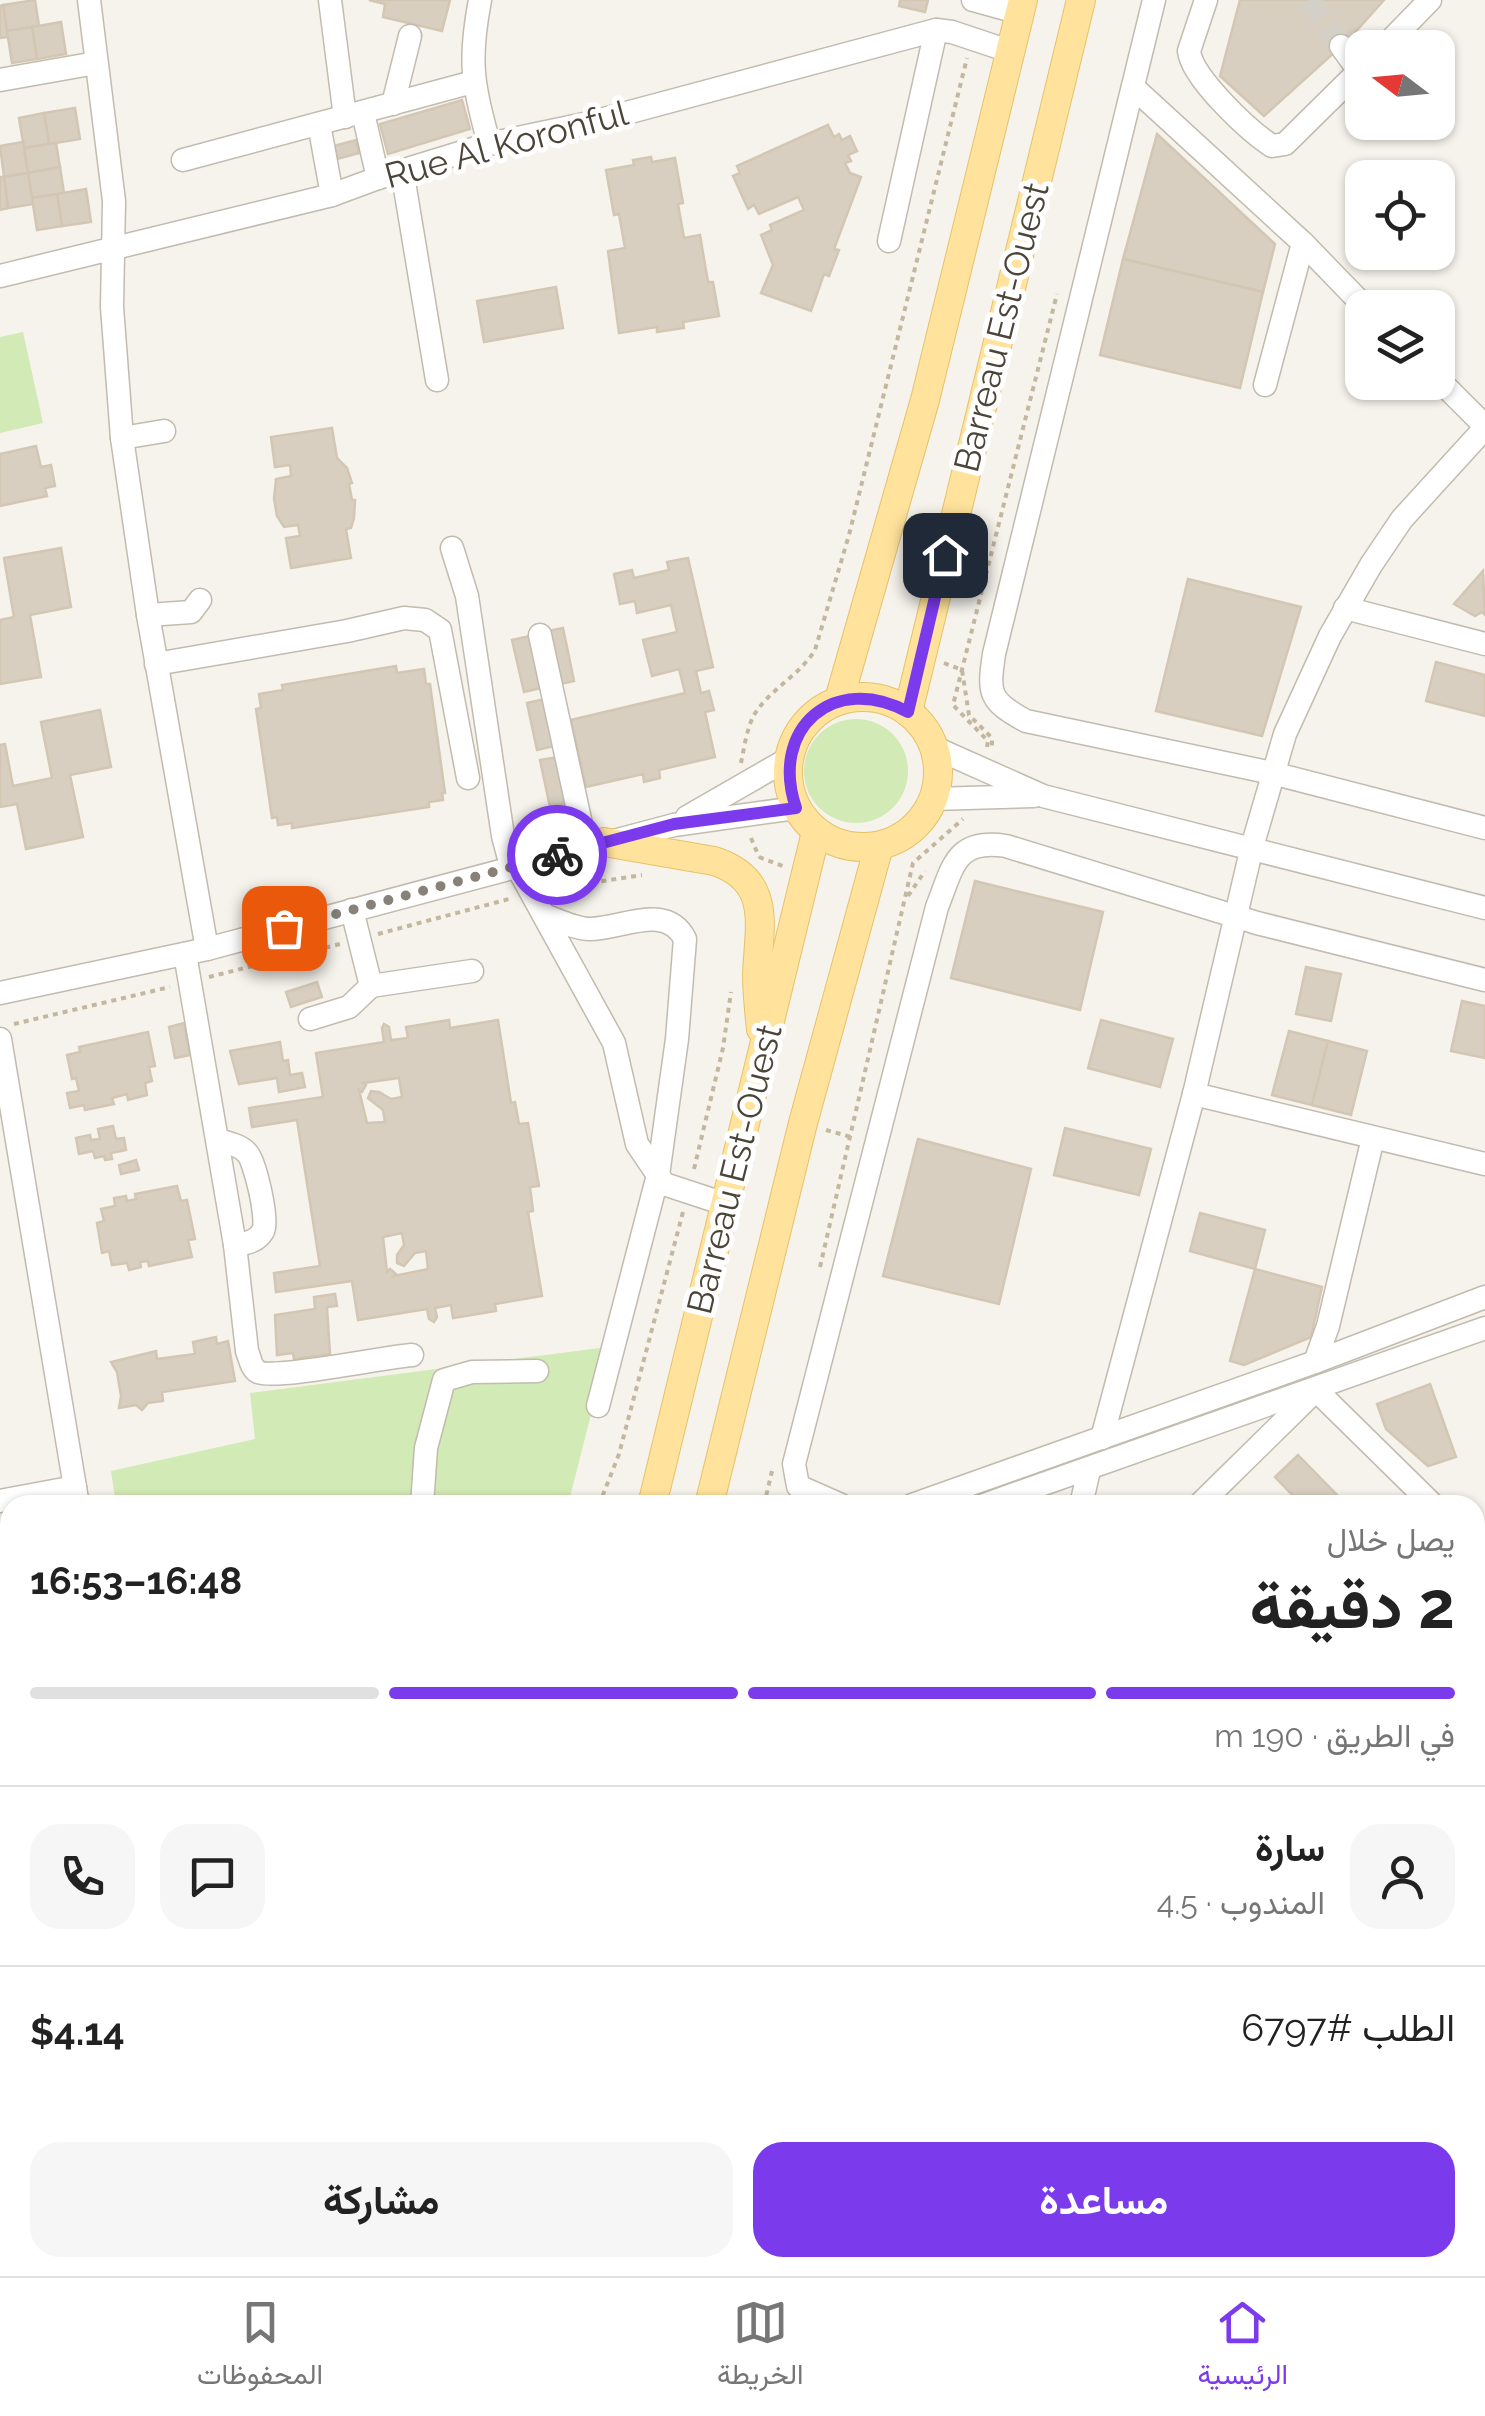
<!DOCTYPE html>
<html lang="ar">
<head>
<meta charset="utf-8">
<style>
  body { margin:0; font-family:Raleway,Vazirmatn,sans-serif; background:#f6f6f6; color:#222; direction:rtl; height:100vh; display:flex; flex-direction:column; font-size:38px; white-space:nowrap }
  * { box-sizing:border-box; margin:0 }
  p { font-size:32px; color:#767676 }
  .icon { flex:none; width:55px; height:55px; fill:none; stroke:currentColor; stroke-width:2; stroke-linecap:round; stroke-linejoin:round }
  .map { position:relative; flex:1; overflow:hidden; direction:ltr }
  .sheet { position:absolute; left:0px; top:1495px; width:1485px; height:782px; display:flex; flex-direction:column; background:#fff; border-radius:30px 30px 0 0; box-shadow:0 2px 8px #0004; direction:rtl }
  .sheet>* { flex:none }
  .needle { width:65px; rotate:286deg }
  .fabs { position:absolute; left:1345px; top:30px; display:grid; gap:20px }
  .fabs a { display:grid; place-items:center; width:110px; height:110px; border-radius:20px; background:#fff; box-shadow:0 2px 8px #0004; font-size:50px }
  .pin { position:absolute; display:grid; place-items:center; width:85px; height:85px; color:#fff; margin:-42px; border-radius:20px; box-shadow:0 5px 15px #0006 }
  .courier { position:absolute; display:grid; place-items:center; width:100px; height:100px; margin:-50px; border:8px solid #7c3aed; border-radius:50%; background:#fff; color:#222; box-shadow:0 2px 12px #0007 }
  .overview em { font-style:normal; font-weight:700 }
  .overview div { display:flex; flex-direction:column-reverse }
  .overview { display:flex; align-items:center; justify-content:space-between; height:170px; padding:0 30px }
  h1 { font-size:65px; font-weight:700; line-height:75px }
  .bar { display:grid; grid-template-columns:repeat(4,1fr); gap:15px 10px; align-content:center; height:120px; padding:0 30px }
  .bar i { height:12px; border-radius:8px; background:#e0e0e0 }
  .bar .active { background:#7c3aed }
  .bar p { grid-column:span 4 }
  .line { display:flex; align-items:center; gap:25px; padding:0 30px; border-top:2px solid #e0e0e0 }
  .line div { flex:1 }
  .round { display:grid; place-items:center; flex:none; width:105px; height:105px; border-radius:30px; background:#f6f6f6 }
  .primary-button { display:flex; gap:20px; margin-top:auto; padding:20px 30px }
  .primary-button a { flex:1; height:115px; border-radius:30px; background:#7c3aed; color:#fff; font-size:40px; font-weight:700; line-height:115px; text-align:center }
  .primary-button a+a { background:#f6f6f6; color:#222 }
  .tabs { display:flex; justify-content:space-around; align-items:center; height:140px; border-top:2px solid #e0e0e0; background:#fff; font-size:28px; color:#767676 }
  .tabs a { display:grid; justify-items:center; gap:5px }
  .tabs .active { color:#7c3aed }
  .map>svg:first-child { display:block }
  .green { fill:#d2eab5 }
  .building { fill:#d8cfc1; stroke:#d3c7b4; stroke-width:2.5; fill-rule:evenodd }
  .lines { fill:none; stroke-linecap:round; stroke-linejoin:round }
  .minor-tunnel { stroke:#d4d0c8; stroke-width:22; stroke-dasharray:22 11; stroke-linecap:butt }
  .minor-casing { stroke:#c2bbae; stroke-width:25 }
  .major-casing { stroke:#e6c16a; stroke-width:30 }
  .path { stroke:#c4b79f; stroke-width:4; stroke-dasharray:5 5; stroke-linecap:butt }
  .minor { stroke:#fff; stroke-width:22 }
  .major { stroke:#ffe39c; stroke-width:28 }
  .done { stroke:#878178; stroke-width:10; stroke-dasharray:0 18 }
  .route { stroke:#7c3aed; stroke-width:12 }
  .labels { text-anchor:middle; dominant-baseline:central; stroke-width:10; stroke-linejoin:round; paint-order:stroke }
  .street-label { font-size:35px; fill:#4b4439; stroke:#fff }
</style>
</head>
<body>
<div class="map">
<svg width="1485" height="2276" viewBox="0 0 1485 2276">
  <rect width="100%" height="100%" fill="#f6f3ec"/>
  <g class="green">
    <path d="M 23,332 L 43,423 L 0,433 L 0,337 Z"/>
    <circle cx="856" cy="771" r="52"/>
    <path d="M 608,1347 L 568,1505 L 116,1505 L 111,1471 L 255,1439 L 250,1393 Z"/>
    <path d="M 10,1777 L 10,2268 L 375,2268 L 373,2276 L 0,2276 L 0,1779 Z"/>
  </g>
  <g class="building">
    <path d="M 35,0 L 39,26 L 7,31 L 3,5 Z"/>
    <path d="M 369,0 L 450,0 L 442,31 L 383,17 L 385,4 Z"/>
    <path d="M 900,0 L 928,0 L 925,12 L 899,6 Z"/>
    <path d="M 1240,0 L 1384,0 L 1348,40 L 1264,116 L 1220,76 Z"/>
    <path d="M 3,5 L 8,37 L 0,38 L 0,6 Z"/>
    <path d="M 61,22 L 66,54 L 37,59 L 32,27 Z"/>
    <path d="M 32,27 L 37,59 L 12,63 L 7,31 Z"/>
    <path d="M 462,100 L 470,129 L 388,154 L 380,124 Z"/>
    <path d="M 75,108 L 80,139 L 49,144 L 44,113 Z"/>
    <path d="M 44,113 L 49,144 L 24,148 L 19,118 Z"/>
    <path d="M 828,125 L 834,137 L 839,134 L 842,140 L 850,136 L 857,151 L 848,155 L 851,161 L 845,163 L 850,173 L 861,177 L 834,249 L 839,250 L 829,276 L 824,274 L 811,311 L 761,293 L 773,265 L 761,235 L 772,230 L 770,225 L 804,210 L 798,197 L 759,214 L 754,205 L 748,209 L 733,176 L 740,173 L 737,166 Z"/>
    <path d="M 1157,134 L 1275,244 L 1263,292 L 1123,259 Z"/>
    <path d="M 356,140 L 359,153 L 337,159 L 334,146 Z"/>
    <path d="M 23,142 L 28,173 L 4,177 L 0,146 Z"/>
    <path d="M 56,143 L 60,167 L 28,173 L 24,148 Z"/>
    <path d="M 651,157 L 652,162 L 675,158 L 683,203 L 678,204 L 684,238 L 700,235 L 708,282 L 713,282 L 719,316 L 683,322 L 684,328 L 657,332 L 657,327 L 619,333 L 608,251 L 625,248 L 619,214 L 614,215 L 606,170 L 634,165 L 633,160 Z"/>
    <path d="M 60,167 L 64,193 L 32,198 L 28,173 Z"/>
    <path d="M 28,173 L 33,204 L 8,208 L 4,177 Z"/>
    <path d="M 0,177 L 4,177 L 8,208 L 0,210 Z"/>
    <path d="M 86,189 L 91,222 L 62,226 L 57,194 Z"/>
    <path d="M 57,194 L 62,226 L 37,230 L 32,198 Z"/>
    <path d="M 1123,259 L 1263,292 L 1240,388 L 1100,355 Z"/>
    <path d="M 556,287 L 563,328 L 484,342 L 477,301 Z"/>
    <path d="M 332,428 L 337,458 L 347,468 L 352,483 L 349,484 L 352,500 L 355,500 L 354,518 L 351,528 L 346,529 L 351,558 L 291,568 L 286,538 L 300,536 L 298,525 L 284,527 L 277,516 L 274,499 L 276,479 L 291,476 L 290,465 L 275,467 L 271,437 Z"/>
    <path d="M 36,446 L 41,467 L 51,465 L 55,486 L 45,488 L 47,496 L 0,506 L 0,454 Z"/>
    <path d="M 61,548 L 71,607 L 30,615 L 41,677 L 0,684 L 0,620 L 14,617 L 4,558 Z"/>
    <path d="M 688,558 L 713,667 L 696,671 L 701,693 L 709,691 L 714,710 L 705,712 L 715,757 L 659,770 L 660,778 L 644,782 L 643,774 L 586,787 L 571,720 L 685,693 L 679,669 L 652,676 L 643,640 L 677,632 L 671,605 L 637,613 L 635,601 L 620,604 L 614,574 L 632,570 L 634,578 L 669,570 L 667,562 Z"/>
    <path d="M 1483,571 L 1485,615 L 1482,612 L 1475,616 L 1454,604 Z"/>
    <path d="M 1188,579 L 1301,607 L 1262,736 L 1156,711 Z"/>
    <path d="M 563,628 L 574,681 L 560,684 L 548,631 Z"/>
    <path d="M 530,636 L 541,688 L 524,692 L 512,640 Z"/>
    <path d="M 1436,662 L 1485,675 L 1485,716 L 1426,701 Z"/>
    <path d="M 396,666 L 397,673 L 424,669 L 426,684 L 430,684 L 445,793 L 442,793 L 443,800 L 429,802 L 429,807 L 292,828 L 292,823 L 278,825 L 277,817 L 272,818 L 256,709 L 261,708 L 259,694 L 283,690 L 282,685 Z"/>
    <path d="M 545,699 L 554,746 L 537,750 L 527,703 Z"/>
    <path d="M 100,710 L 111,767 L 70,775 L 83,837 L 26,849 L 17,804 L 0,807 L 0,745 L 5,744 L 13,786 L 52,778 L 41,722 Z"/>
    <path d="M 558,757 L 567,803 L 550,807 L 540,760 Z"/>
    <path d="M 975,881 L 1103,912 L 1080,1010 L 951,978 Z"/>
    <path d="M 1306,967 L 1341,974 L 1331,1021 L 1296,1014 Z"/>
    <path d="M 317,982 L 322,997 L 291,1007 L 286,992 Z"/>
    <path d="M 1462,1001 L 1485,1006 L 1485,1058 L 1451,1051 Z"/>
    <path d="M 449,1020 L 450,1028 L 498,1020 L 511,1103 L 515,1102 L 519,1124 L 528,1123 L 539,1186 L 530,1187 L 533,1211 L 528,1212 L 542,1296 L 495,1304 L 496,1311 L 453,1318 L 451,1305 L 435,1308 L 437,1317 L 434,1322 L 429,1319 L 427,1309 L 358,1320 L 352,1281 L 276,1292 L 274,1273 L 320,1266 L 297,1120 L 252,1127 L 249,1108 L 323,1097 L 316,1053 L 384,1042 L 382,1028 L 384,1024 L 389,1027 L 391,1040 L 408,1038 L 406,1027 ZM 399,1078 L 402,1097 L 391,1099 L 379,1092 L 371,1091 L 368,1098 L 383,1110 L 385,1122 L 367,1123 L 359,1090 L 362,1092 L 366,1085 L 363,1083 ZM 402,1233 L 404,1245 L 397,1255 L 397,1263 L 404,1266 L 415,1253 L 426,1251 L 428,1269 L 394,1276 L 396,1274 L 390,1269 L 387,1272 L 383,1237 Z"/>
    <path d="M 1101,1020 L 1173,1039 L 1160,1087 L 1088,1068 Z"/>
    <path d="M 184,1023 L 190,1055 L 175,1058 L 169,1027 Z"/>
    <path d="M 1289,1031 L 1328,1041 L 1312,1105 L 1272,1095 Z"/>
    <path d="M 148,1032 L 155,1066 L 149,1067 L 152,1081 L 145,1083 L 147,1095 L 128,1100 L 127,1094 L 112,1098 L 114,1104 L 85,1110 L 84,1105 L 70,1108 L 67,1093 L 79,1091 L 76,1078 L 72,1079 L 67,1055 L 80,1052 L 79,1047 Z"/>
    <path d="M 1328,1041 L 1367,1051 L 1351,1115 L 1312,1105 Z"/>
    <path d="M 280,1042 L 283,1061 L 288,1060 L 290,1075 L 302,1073 L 305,1087 L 279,1092 L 277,1078 L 239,1084 L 230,1051 Z"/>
    <path d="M 113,1126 L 116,1139 L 124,1138 L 126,1150 L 111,1153 L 112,1159 L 105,1160 L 104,1156 L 95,1158 L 93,1151 L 79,1154 L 76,1138 L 90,1135 L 91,1140 L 100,1139 L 98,1129 Z"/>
    <path d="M 1065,1128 L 1151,1149 L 1139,1195 L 1054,1175 Z"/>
    <path d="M 918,1139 L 1031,1169 L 999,1304 L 883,1276 Z"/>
    <path d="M 136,1160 L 139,1170 L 121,1174 L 119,1165 Z"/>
    <path d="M 177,1186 L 181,1201 L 187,1200 L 195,1239 L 188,1240 L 192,1257 L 149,1266 L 148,1261 L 140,1262 L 141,1267 L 129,1270 L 127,1263 L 112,1265 L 109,1251 L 102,1253 L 97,1223 L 104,1221 L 101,1209 L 115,1206 L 114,1198 L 126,1196 L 127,1201 L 136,1199 L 135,1194 Z"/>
    <path d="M 1200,1213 L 1265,1230 L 1255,1269 L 1190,1251 Z"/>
    <path d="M 1255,1269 L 1322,1287 L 1311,1337 L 1244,1365 L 1230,1361 Z"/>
    <path d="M 335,1294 L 337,1306 L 327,1307 L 330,1354 L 294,1359 L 293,1353 L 277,1355 L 275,1315 L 315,1309 L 314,1297 Z"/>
    <path d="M 216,1337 L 217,1344 L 228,1341 L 235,1381 L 162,1392 L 163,1401 L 148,1403 L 142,1410 L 136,1405 L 119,1408 L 121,1396 L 117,1372 L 111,1362 L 156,1351 L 157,1359 L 195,1354 L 193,1342 Z"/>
    <path d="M 1430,1384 L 1456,1457 L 1428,1466 L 1386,1429 L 1377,1404 Z"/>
    <path d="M 1298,1455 L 1342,1500 L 1337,1505 L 1302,1505 L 1275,1477 Z"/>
    <path d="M 10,1543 L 10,1584 L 3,1586 L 0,1545 Z"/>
    <path d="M 1475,1643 L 1485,1653 L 1485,1690 L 1479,1697 L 1475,1693 Z"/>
    <path d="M 10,1650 L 10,1705 L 6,1705 L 7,1716 L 0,1717 L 0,1652 Z"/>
    <path d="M 1477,1793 L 1485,1801 L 1485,1844 L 1475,1835 Z"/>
    <path d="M 1475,2093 L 1485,2132 L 1485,2140 L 1475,2143 Z"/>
    <path d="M 1485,2187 L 1485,2234 L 1475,2237 L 1475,2189 Z"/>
  </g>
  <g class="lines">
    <path class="minor-tunnel" d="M 1309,0 L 1341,46"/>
    <g class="minor-casing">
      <g id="minor">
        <path d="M 89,0 L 114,201 L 112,307 L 122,438 L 148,615 L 207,949"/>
        <path d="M 330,0 L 345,117"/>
        <path d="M 480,0 C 468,63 473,83 489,144"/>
        <path d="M 973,0 L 1020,13"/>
        <path d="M 1154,0 L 994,654 C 988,694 989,701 1026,721 L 1272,773 L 1485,828"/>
        <path d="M 1206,0 L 1189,51 C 1192,78 1249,131 1272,146 L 1285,144 L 1362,68"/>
        <path d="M 1341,46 L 1359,71"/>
        <path d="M 1383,48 L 1430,0"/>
        <path d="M 0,80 L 96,63"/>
        <path d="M 1133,87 L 1303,243 L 1366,308"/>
        <path d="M 393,104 L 410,36"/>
        <path d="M 363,113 L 378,178"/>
        <path d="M 319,124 L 332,195"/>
        <path d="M 183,160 L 473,82"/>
        <path d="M 402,170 L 437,380"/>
        <path d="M 889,241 L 936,30"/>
        <path d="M 0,276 L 332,195 L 378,178 L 489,144 L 589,123 L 936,30 L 952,32 L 1012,52"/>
        <path d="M 1438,379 L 1485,426"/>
        <path d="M 1265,385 L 1303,243"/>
        <path d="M 122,438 L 164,431"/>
        <path d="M 452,548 L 467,596 L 503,836 L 511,866"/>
        <path d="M 1345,608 L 1485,644"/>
        <path d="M 148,615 L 191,612 L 200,600"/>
        <path d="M 540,635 L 586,847"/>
        <path d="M 156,664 L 347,631 L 404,618 L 425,620 L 440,630 L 468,778"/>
        <path d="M 933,747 L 1043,796 L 1485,908"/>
        <path d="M 933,799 L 1034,796"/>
        <path d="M 687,817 L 788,759"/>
        <path d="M 516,865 L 614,1043 L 637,1144 L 664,1184 L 725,1204"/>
        <path d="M 352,910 L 371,986 L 472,971"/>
        <path d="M 544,915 C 558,920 575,929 590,929 C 622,929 666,902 685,939 L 677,1039 L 658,1175 L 598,1406"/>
        <path d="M 185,954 L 235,1245 L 247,1351 C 250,1358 251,1368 258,1372 C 276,1380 384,1357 412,1355"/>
        <path d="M 0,993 L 207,949 L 674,825 L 796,808"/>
        <path d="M 310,1019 L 349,1007 L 371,986"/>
        <path d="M 0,1039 L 78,1505"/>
        <path d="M 1194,1094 L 1485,1164"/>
        <path d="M 218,1140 C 228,1143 240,1145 247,1153 C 255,1161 269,1221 263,1231 C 257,1242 246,1243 235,1245"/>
        <path d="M 1315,1362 L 1328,1326 L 1373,1138"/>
        <path d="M 1102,1438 L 1194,1094 L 1252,847 L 1285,734 L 1330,636 L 1371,565 L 1402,519 L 1485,428"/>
        <path d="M 0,1501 L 75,1487"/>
        <path d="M 422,1505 L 426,1448 L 444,1380 L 472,1372 L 537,1371"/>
        <path d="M 841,1505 L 798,1486 L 794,1464 L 937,907 C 953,867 955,838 1006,846 L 1257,923 L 1485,980"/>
        <path d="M 912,1505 L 1315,1362 L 1485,1297"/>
        <path d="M 984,1505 L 1485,1328"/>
        <path d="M 1081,1505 L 1089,1470"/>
        <path d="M 1199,1505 L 1316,1390 L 1433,1505"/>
        <path d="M 1475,1545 L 1485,1555"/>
        <path d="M 1475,1719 L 1485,1709"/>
        <path d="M 1475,1757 L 1485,1747"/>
        <path d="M 0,1769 L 10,1766"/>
        <path d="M 0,1805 L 10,1803"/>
        <path d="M 1475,1986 L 1485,1976"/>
        <path d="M 0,2029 L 10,2041"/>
        <path d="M 1475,2158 L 1485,2156"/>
        <path d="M 671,2268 L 671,2276"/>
        <path d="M 724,2268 L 732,2276"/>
        <path d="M 1076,2268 L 1084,2276"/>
        <path d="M 1341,2268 L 1343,2276"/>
        <path d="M 590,2276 L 592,2268"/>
        <path d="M 908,2276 L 911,2274"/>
      </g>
    </g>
    <g class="major-casing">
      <g id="major">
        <circle cx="863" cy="772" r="75"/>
        <path d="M 839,700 L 925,400 L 1023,0"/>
        <path d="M 908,712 L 1081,0"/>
        <path d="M 604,842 L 714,861 C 773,880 759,926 757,974 C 757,992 759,1011 761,1029"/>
        <path d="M 652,1505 L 816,832"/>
        <path d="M 709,1505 L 803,1123 L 879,846"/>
        <path d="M 453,2276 L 455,2268"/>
        <path d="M 522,2276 L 524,2268"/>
      </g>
    </g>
    <g class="path">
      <path d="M 944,663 L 962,670 L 969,715 L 992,738 L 992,750"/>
      <path d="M 987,747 L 988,741 L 953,705 L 1057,294"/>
      <path d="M 741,763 C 744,748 747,728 754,715 C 770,689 800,675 815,650 L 849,535 L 967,58"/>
      <path d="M 751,838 L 759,857"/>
      <path d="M 759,857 L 783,866"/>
      <path d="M 552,889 L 642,875"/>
      <path d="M 908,896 L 925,871"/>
      <path d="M 378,934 L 509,899"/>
      <path d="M 209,977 L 340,944"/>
      <path d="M 14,1024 L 170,987"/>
      <path d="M 826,1130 L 851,1137"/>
      <path d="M 694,1169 L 723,1048 L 731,992"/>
      <path d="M 820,1267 L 913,863 L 963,819"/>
      <path d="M 599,1505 L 619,1454 L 683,1212"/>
      <path d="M 764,1505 L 772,1471"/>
      <path d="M 421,2276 L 423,2268"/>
      <path d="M 555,2276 L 557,2268"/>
    </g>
    <use href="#minor" class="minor"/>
    <use href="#major" class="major"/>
  </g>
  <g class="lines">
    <path class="done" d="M 284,928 L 557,855"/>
    <path class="route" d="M 557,855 L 674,824 L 796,808 C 769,728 834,672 908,712 L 945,555"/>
  </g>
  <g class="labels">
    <g class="street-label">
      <text transform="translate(506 144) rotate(-15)">Rue Al Koronful</text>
      <text transform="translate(1001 327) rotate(-76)">Barreau Est-Ouest</text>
      <text transform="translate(734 1169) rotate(-76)">Barreau Est-Ouest</text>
    </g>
  </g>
</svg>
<div class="fabs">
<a><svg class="needle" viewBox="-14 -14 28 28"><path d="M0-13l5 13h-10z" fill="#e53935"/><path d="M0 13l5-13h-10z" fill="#767676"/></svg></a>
<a><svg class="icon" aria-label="locate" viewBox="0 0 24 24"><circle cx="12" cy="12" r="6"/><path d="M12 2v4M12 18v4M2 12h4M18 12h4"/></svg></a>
<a><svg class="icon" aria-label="layers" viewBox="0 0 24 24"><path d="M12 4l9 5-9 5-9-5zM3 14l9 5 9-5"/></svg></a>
</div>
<div class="pin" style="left:284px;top:928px;background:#ea580c"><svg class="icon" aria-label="bag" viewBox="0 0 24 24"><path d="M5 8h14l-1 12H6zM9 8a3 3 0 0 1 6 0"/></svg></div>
<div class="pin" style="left:945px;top:555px;background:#1f2937"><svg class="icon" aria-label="home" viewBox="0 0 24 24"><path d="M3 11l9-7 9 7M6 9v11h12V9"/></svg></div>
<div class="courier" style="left:557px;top:855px"><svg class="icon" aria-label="bike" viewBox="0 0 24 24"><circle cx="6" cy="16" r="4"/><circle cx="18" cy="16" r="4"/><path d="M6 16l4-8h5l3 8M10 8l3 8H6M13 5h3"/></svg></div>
<section class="sheet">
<div class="overview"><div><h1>2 دقيقة</h1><p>يصل خلال</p></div><em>16:48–16:53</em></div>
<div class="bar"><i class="active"></i><i class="active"></i><i class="active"></i><i></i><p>في الطريق · 190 m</p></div>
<div class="line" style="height:180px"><a class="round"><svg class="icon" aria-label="person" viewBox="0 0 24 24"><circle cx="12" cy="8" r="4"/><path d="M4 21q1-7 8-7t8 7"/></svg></a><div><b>سارة</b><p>المندوب · 4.5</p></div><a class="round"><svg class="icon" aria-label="chat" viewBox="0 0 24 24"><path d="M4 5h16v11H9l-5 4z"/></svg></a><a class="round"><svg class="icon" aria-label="phone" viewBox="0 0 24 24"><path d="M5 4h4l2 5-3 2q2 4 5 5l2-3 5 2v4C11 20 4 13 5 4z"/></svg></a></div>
<div class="line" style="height:130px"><div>الطلب #6797</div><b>$4.14</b></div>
<div class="primary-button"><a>مساعدة</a><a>مشاركة</a></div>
</section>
</div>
<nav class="tabs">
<a class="active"><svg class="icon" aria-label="home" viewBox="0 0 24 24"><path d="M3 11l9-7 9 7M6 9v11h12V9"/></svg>الرئيسية</a>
<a><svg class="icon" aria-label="map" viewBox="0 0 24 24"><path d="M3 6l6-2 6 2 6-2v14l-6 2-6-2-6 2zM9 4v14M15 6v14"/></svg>الخريطة</a>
<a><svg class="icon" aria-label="saved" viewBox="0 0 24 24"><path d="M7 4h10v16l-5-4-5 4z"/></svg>المحفوظات</a>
</nav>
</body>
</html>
